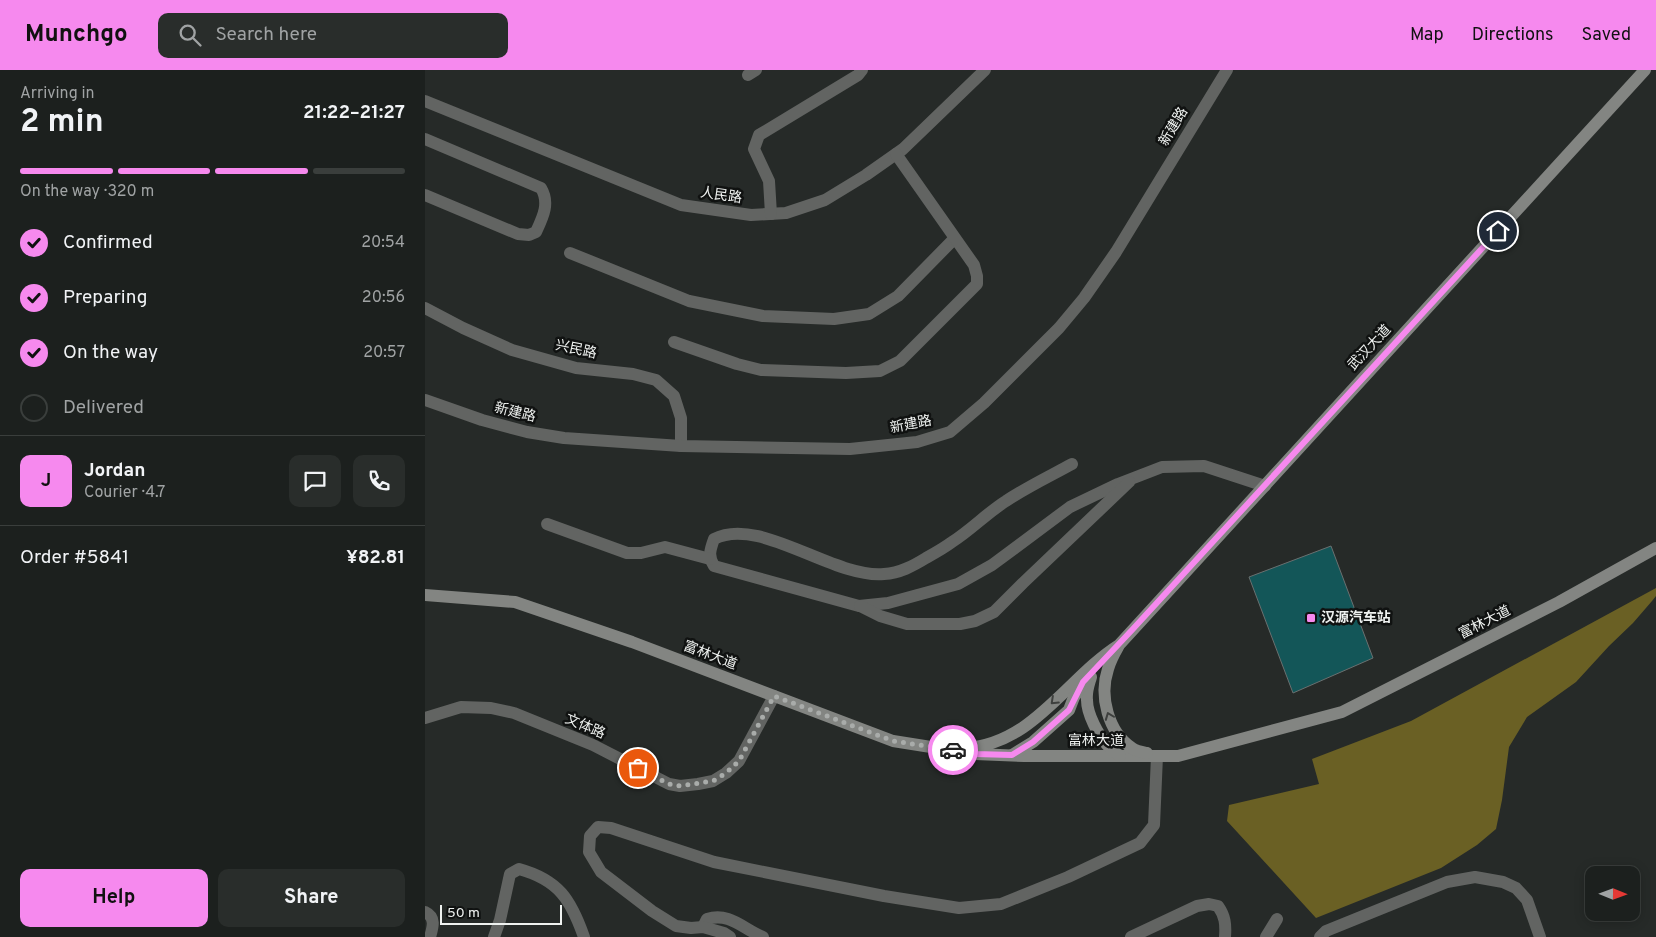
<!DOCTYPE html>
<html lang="en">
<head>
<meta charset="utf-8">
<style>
  body { margin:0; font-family:Overpass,"Noto Sans SC",sans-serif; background:#292d2b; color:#f1f3f6; height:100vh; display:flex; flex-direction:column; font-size:19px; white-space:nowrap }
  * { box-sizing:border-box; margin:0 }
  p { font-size:16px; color:#a0a3a4 }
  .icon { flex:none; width:28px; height:28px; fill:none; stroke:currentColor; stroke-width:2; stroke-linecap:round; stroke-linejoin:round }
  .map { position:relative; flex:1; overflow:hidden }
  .sheet { display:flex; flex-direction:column; background:#1c201e; width:425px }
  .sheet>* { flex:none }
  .needle { width:32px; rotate:91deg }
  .fabs { position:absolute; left:1160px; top:796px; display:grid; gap:10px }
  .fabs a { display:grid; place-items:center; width:55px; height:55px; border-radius:10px; background:#1c201e; box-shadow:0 2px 12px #0003,0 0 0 1px #3a3e3c; font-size:25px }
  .scale { position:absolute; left:15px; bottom:12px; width:122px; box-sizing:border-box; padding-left:5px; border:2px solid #eff2f0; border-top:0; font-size:14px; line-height:18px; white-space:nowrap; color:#eff2f0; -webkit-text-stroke:4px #101211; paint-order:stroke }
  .pin { position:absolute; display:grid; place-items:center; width:42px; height:42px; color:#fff; margin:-21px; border:2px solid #fff; border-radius:50%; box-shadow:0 1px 5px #0007 }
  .courier { position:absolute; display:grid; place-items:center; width:50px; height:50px; margin:-25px; border:4px solid #f689ee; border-radius:50%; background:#fff; color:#222; box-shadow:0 1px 6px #0007 }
  .summary em { font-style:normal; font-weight:700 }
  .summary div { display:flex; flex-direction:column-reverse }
  .summary { display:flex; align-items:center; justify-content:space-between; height:85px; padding:0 20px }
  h1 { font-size:32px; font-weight:700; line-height:38px }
  .bar { display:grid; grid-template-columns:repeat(4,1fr); gap:8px 5px; align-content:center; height:60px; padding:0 20px }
  .bar i { height:6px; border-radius:4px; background:#3a3e3c }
  .bar .current { background:#f689ee }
  .bar p { grid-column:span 4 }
  .line { display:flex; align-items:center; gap:12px; padding:0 20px; border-top:1px solid #3a3e3c }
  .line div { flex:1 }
  .round { display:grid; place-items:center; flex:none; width:52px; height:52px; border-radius:10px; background:#292d2b }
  ol { padding:0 20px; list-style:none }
  li { display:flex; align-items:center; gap:15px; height:55px }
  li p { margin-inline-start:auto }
  li .icon { padding:5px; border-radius:50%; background:#f689ee; color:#111; stroke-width:4 }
  li:last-child { color:#a0a3a4 }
  li i { width:28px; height:28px; border:2px solid #3a3e3c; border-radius:50% }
  .cta { display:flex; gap:10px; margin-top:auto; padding:10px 20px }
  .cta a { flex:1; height:58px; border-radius:10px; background:#f689ee; color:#111; font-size:20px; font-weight:700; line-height:58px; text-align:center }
  .cta a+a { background:#292d2b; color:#f1f3f6 }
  header { display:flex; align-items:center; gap:30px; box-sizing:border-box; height:70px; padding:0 25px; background:#f689ee; color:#111 }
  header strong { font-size:24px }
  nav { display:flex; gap:28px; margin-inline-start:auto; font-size:18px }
  .search { width:350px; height:45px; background:#292d2b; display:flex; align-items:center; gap:12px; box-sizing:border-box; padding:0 18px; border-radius:10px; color:#a0a3a4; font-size:19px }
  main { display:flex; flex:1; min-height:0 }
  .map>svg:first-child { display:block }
  .forest { fill:#6a6024 }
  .building { fill:#135658; stroke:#6a7070 }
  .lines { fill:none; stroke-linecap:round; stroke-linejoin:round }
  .street { stroke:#626462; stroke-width:12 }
  .secondary { stroke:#838582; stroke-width:12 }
  .oneway { stroke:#3e403e }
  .done { stroke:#a9acaa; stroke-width:5; stroke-dasharray:0 9 }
  .route { stroke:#f689ee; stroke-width:6 }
  .poi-dot { fill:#f689ee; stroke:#101211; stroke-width:2 }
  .labels { text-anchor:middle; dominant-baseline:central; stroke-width:5; stroke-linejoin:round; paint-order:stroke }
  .street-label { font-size:14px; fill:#eff2f0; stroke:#101211 }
  .poi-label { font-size:14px; font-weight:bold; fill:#eff2f0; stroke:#101211; text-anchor:start }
</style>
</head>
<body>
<header>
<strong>Munchgo</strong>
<div class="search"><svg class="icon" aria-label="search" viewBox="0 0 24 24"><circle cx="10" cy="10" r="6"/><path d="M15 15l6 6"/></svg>Search here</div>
<nav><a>Map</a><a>Directions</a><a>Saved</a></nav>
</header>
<main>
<section class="sheet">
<div class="summary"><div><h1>2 min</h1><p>Arriving in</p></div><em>21:22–21:27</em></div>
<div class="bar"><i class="current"></i><i class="current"></i><i class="current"></i><i></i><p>On the way · 320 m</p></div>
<ol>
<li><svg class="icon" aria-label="check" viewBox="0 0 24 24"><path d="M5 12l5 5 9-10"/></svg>Confirmed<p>20:54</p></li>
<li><svg class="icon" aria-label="check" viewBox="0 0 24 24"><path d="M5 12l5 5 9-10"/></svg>Preparing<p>20:56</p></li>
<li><svg class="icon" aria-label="check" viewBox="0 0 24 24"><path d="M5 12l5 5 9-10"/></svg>On the way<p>20:57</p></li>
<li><i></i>Delivered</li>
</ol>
<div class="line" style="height:90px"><b class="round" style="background:#f689ee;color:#111">J</b><div><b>Jordan</b><p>Courier · 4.7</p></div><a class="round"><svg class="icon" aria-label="chat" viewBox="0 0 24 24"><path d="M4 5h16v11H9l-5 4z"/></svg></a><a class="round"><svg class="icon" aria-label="phone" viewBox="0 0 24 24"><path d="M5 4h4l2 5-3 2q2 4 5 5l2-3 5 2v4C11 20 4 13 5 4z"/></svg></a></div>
<div class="line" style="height:65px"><div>Order #5841</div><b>¥82.81</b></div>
<div class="cta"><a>Help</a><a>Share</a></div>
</section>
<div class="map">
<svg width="1231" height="867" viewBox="0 0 1231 867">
  <rect width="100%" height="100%" fill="#262a28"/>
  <path class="forest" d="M 1231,518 L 1231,526 L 1227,531 L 1208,553 L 1184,576 L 1151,612 L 1102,647 L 1084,677 L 1077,730 L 1071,759 L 1052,775 L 1016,798 L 891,848 L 802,751 L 804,735 L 894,714 L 887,689 L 986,651 Z"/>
  <path class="building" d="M 906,476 L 948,588 L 868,623 L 824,507 Z"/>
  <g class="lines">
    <g class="street">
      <path d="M 323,5 L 331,0"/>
      <path d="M 0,31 L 256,135 L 326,145 L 361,143 L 400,130 L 441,105 L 478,79 L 560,0"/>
      <path d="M 0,69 L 116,118 C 125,133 118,147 111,162 L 104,165 L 93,164 L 0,125"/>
      <path d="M 346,144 L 344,111 L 329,79 L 334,65 L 433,5 L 437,0"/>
      <path d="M 145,183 L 264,231 L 338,246 L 409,249 L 444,244 L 473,226 L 529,169"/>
      <path d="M 0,238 L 38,258 L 87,280 L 151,298 L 208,304 L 231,310 L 249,326 L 256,348 L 256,376"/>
      <path d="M 249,272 L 312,294 L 336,300 L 421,303 L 455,301 L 475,291 L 552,214 L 552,206 L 549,195 L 471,84"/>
      <path d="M 0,330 L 57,350 L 102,362 L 139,368 L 256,376 L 425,379 L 492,372 L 525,362 L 559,333 L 634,258 L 659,228 L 691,182 L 802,0"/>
      <path d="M 647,394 C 625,406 602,417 581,431 C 562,443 546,460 527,472 C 519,478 510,483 501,488 C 488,496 475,503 459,504 C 409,509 334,445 289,469 C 285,480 283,486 289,496 L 434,536 L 463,533 L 533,514 L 567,495 L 645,437 L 693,414 L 737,397 L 779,396 L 840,416"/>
      <path d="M 122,454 L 202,483 L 216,483 L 240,477 L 285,489"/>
      <path d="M 435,536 L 455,546 L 482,554 L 535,554 L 550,551 L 569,542 L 598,513 L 704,412"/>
      <path d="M 0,648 L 36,637 L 66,638 L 89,643 L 168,675 L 244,714 L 255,716 L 273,714 L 288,711 L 301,703 L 314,691 L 349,626"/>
      <path d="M 0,842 C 11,847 8,857 5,867"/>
      <path d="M 278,857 L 282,849 C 305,842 318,859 338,867"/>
      <path d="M 69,867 L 75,850 L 85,804 L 94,799 C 134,810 146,830 159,867"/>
      <path d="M 305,867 L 299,863 L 278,857 L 266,858 L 251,856 L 227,841 L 176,802 L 164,782 L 165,766 L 173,757 L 186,758 L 289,792 L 459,826 L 534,838 L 576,834 L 643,807 L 715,773 L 729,755 L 732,686"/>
      <path d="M 706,867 L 772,836 L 784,834 L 793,836 C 800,846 801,854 800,867"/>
      <path d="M 841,867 L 852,849"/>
      <path d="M 895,867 L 901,861 L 1022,812 L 1050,807 L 1078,812 L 1091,818 L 1102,830 L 1115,867"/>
    </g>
    <g class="secondary">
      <path d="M 0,525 L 90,532 L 207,572 L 468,671 L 550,684 L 599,686 L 753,686 L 917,642 L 1134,532 L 1231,478"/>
      <path d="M 693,577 C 689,584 685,592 683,599 C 674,626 683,662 707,678 C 711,681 717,682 722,683"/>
      <path d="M 666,607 C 664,614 661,621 662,630 C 662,644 673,665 683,676 C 686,680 691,683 695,686"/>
      <path d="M 541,678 C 608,674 642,608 694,575 L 1220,0"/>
      <path d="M 587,685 L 608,672 L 644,640 L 649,627 L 663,607"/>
    </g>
  </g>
  <defs><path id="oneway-chevron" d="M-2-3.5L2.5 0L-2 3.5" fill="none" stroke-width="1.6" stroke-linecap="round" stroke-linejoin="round" transform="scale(1.25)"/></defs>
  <g class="oneway">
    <use href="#oneway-chevron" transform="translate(629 631) rotate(137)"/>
    <use href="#oneway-chevron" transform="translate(684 646) rotate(-111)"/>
  </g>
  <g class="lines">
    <path class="done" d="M 213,698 L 244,714 L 255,716 L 288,711 L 301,703 L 314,691 L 349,626 L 468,671 L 528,680"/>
    <path class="route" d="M 528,680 L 550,684 L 587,685 L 608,672 L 644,640 L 658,612 L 707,560 L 1073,161"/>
  </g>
  <rect class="poi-dot" x="881" y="543" width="10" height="10" rx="2.5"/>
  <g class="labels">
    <g class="street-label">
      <text transform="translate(749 57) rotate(-59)">新建路</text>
      <text transform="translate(296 126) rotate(8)">人民路</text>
      <text transform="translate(945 278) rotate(-47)">武汉大道</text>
      <text transform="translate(151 280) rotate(12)">兴民路</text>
      <text transform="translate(90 343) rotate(14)">新建路</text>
      <text transform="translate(486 355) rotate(-11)">新建路</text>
      <text transform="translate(1060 553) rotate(-27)">富林大道</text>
      <text transform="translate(285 586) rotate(21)">富林大道</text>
      <text transform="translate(160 657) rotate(23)">文体路</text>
      <text x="671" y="671">富林大道</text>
    </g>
    <g class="poi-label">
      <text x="896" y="548">汉源汽车站</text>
    </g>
  </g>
</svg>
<div class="fabs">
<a><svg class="needle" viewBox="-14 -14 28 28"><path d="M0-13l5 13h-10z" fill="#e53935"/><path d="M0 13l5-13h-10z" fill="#a0a3a4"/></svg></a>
</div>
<div class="scale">50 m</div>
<div class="pin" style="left:213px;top:698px;background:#ea580c"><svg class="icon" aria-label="bag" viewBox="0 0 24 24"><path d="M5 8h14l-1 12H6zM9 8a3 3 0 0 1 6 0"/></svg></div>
<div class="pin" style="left:1073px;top:161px;background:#1f2937"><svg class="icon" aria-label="home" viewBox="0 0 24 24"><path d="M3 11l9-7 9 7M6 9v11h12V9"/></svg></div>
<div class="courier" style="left:528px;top:680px"><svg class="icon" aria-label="car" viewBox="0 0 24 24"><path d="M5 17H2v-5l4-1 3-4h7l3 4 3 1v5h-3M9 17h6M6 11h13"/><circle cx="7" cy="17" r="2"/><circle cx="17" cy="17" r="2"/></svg></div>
</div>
</main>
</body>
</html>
